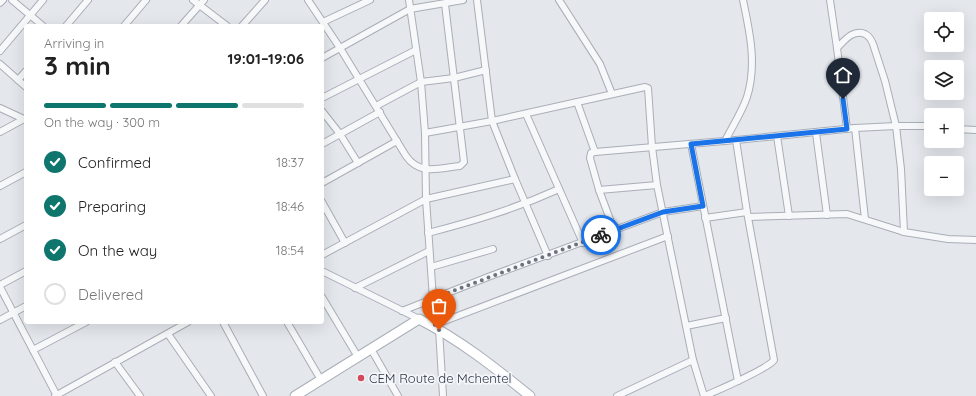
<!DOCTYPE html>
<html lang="en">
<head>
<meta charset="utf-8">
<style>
  body { margin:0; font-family:Quicksand,sans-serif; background:#f2f2f2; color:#222; height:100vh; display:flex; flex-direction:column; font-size:15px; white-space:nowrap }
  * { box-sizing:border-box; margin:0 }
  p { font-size:13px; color:#767676 }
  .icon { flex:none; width:22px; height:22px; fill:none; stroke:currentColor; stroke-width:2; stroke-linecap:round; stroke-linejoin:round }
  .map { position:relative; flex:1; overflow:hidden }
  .panel { position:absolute; left:24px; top:24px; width:300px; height:300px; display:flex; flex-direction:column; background:#fff; border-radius:4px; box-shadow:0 4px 16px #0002 }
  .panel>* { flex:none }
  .tools { position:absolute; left:924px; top:12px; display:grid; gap:8px }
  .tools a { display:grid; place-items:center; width:40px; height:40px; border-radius:4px; background:#fff; box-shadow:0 4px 16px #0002; font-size:20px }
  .pin { position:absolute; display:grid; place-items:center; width:34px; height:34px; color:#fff; margin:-41px -17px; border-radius:50% 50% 50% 0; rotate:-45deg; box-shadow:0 0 4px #0007 }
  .pin .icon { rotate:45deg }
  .courier { position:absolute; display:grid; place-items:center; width:40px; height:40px; margin:-20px; border:3px solid #1a73e8; border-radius:50%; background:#fff; color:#222; box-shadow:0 1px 5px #0007 }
  .head em { font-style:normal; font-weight:700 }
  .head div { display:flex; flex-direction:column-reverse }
  .head { display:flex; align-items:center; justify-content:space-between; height:68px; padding:0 20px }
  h1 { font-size:26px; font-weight:700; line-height:30px }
  .bar { display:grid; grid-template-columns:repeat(4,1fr); gap:6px 4px; align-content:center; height:48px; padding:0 20px }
  .bar i { height:5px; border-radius:3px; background:#e0e0e0 }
  .bar .on { background:#0f766e }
  .bar p { grid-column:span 4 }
  ol { padding:0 20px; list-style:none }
  li { display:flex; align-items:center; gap:12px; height:44px }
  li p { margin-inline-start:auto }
  li .icon { padding:4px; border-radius:50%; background:#0f766e; color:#fff; stroke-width:4 }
  li:last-child { color:#767676 }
  li i { width:22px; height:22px; border:2px solid #e0e0e0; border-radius:50% }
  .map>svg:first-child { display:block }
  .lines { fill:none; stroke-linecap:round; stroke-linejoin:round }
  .street-casing { stroke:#a9aeb7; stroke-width:8 }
  .secondary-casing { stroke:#a9aeb7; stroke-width:11 }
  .street { stroke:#f7f8fa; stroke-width:6 }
  .secondary { stroke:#fff; stroke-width:9 }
  .done { stroke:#6c737f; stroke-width:4; stroke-dasharray:0 7.2 }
  .route { stroke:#1a73e8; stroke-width:5 }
  .poi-dot { fill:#d1495b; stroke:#f4f6f9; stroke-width:1.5 }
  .labels { text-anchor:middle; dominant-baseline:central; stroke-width:3.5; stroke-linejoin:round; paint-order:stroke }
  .poi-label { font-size:13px; fill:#2b3445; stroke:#f4f6f9; text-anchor:start }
</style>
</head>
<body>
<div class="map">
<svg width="976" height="396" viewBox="0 0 976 396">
  <rect width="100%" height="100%" fill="#e4e7ec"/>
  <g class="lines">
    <g class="street-casing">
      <g id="street">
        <path d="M 12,0 L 43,26"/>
        <path d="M 193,0 L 227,26"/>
        <path d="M 308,0 L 340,48 L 406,156 C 420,176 439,168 460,166 L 464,162 L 445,4"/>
        <path d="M 409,0 L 421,82 L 425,133 L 426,199 L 435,327"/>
        <path d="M 477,0 L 492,121 L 515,179 L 548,256"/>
        <path d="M 559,0 L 600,64 L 612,94"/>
        <path d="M 830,0 L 837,48 L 847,129"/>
        <path d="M 0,3 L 3,0"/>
        <path d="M 323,22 L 370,0"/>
        <path d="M 66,26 L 88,0"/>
        <path d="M 124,26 L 146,0"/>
        <path d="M 181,26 L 204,0"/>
        <path d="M 242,26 L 265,0"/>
        <path d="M 837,48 C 845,40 853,29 865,34 C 869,36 871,39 873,44 L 885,81 L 896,126 L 901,169 L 904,232"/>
        <path d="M 0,51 L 43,0"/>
        <path d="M 322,58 L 410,9 L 463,0"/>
        <path d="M 0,64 L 26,87"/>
        <path d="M 18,80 L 26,71"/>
        <path d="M 322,98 L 416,50"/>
        <path d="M 577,102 L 595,152"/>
        <path d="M 376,106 L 421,82 L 454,78 L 486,70"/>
        <path d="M 0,108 L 26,120"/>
        <path d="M 322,111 L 340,134 L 358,163"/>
        <path d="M 526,114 L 583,243"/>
        <path d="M 855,128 L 865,219"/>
        <path d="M 957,129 L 976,130"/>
        <path d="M 0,132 L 24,119"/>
        <path d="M 425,133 L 492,121 L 645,87 L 648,88 L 652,147 L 657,185 L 686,326 L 693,360 L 704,396"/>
        <path d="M 816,133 L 827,215"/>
        <path d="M 777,136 L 789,216"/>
        <path d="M 725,141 C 732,127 742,112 747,97 C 757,65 750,33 743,0"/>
        <path d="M 322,144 L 380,112"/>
        <path d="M 691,144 L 738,381"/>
        <path d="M 322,183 L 397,141"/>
        <path d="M 0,186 L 26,172"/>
        <path d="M 599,190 L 657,185"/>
        <path d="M 322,202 L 345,243"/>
        <path d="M 748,217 L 847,214 L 904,232 L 948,239 L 976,240"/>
        <path d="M 705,218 L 747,212"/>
        <path d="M 614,230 L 599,190 L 590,158 L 591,153 L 595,152 L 736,140 L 855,128 L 896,126 L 931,126"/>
        <path d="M 428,233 C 474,221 515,209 559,189"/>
        <path d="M 0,239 L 26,225"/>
        <path d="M 322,255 L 426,199 L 515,179"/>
        <path d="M 431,267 L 493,249"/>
        <path d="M 322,271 L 419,319"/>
        <path d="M 0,285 L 26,271"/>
        <path d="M 0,287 L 57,396"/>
        <path d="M 355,288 L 429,251"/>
        <path d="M 322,297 L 358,357"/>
        <path d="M 402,311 L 488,277 L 663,212 L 703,206"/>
        <path d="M 0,320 L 26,306"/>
        <path d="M 223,322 L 263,396"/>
        <path d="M 287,322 L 321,380"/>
        <path d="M 434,325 L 668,236"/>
        <path d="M 686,326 L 726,318"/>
        <path d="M 439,329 L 443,396"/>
        <path d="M 168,334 L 211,396"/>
        <path d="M 371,349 L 398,396"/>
        <path d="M 33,350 L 86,322"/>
        <path d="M 115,362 L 140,396"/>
        <path d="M 55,396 L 188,322"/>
        <path d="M 617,396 L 693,360"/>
        <path d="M 705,396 C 718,390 768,369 774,360 L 747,212 L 736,140"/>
      </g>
    </g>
    <g class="secondary-casing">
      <path id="secondary" d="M 295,396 L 419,319 C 460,340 494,367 530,396"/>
    </g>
    <use href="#street" class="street"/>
    <use href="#secondary" class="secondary"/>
  </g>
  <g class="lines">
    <path class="done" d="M 439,330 L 435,327 L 432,299 L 601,235"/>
    <path class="route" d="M 601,235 L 663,212 L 703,206 L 691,144 L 847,129 L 843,99"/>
  </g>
  <circle class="poi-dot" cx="361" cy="378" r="4"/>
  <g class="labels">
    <g class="poi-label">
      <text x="369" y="378">CEM Route de Mchentel</text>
    </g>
  </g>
</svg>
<div class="tools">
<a><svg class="icon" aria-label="locate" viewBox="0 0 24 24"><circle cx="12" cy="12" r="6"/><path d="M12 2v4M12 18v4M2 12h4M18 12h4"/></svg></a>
<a><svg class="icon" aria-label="layers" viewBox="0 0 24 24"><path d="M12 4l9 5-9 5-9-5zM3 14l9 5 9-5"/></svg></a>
<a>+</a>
<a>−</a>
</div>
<div class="pin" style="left:439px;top:330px;background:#ea580c"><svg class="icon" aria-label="bag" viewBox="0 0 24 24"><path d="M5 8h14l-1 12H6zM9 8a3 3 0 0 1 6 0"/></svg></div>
<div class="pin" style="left:843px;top:99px;background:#1f2937"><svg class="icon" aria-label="home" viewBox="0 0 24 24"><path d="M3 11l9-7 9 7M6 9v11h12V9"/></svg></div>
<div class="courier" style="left:601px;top:235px"><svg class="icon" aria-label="bike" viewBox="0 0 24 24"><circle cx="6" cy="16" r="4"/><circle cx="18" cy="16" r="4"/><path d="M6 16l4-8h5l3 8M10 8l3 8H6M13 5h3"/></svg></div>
<section class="panel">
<div class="head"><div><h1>3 min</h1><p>Arriving in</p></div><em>19:01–19:06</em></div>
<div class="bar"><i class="on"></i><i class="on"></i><i class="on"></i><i></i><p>On the way · 300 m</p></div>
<ol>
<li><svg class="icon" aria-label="check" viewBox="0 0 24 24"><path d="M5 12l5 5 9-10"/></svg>Confirmed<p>18:37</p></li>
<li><svg class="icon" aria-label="check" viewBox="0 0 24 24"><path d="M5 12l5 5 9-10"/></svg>Preparing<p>18:46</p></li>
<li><svg class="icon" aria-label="check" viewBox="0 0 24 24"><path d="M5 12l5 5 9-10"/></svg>On the way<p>18:54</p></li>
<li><i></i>Delivered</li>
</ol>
</section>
</div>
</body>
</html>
